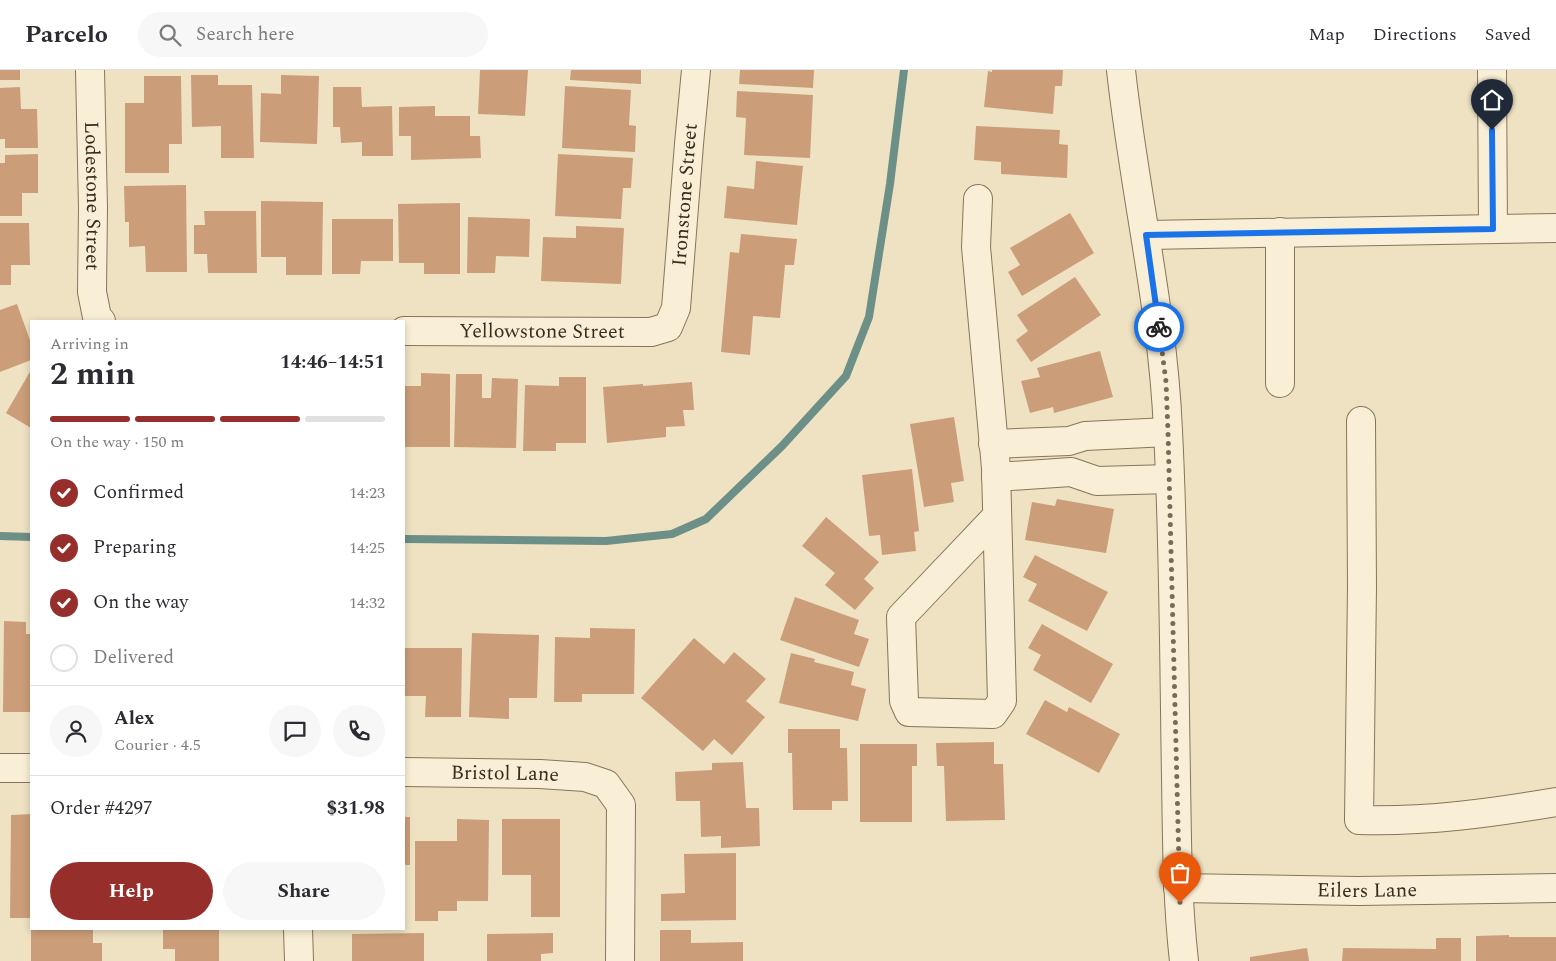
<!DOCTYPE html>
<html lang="en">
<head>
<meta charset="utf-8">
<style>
  body { margin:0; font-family:Spectral,serif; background:#f7f7f7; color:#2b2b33; height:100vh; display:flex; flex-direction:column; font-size:19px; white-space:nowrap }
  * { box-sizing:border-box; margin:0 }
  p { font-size:16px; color:#7c7c81 }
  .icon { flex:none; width:28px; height:28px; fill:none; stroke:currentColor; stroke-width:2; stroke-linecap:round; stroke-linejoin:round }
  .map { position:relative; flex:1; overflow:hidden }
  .panel { position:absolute; left:30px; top:250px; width:375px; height:610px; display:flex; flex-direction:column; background:#fff; border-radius:0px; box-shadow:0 2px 8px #0003 }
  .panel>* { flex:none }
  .pin { position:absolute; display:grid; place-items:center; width:42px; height:42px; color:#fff; margin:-51px -21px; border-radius:50% 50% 50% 0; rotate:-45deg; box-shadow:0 0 5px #0007 }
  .pin .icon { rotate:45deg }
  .courier { position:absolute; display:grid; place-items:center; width:50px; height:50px; margin:-25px; border:4px solid #1a73e8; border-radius:50%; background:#fff; color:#222; box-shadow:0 1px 6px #0007 }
  .overview em { font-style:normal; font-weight:700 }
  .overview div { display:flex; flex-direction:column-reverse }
  .overview { display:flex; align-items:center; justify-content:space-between; height:85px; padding:0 20px }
  h1 { font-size:32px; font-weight:700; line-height:38px }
  .bar { display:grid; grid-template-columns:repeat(4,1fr); gap:8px 5px; align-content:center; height:60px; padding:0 20px }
  .bar i { height:6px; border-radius:4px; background:#e1e1e2 }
  .bar .current { background:#962e2b }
  .bar p { grid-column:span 4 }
  .line { display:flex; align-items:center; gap:12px; padding:0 20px; border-top:1px solid #e1e1e2 }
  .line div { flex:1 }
  .round { display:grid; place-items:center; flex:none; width:52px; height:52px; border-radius:26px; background:#f7f7f7 }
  ol { padding:0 20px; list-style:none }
  li { display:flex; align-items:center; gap:15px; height:55px }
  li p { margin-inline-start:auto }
  li .icon { padding:5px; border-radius:50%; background:#962e2b; color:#fff; stroke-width:4 }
  li:last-child { color:#7c7c81 }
  li i { width:28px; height:28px; border:2px solid #e1e1e2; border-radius:50% }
  .cta { display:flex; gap:10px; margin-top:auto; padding:10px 20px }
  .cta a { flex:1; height:58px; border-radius:30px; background:#962e2b; color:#fff; font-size:20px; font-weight:700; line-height:58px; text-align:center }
  .cta a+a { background:#f7f7f7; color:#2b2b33 }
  header { display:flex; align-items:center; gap:30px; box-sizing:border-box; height:70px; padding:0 25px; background:#fff; border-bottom:1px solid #e1e1e2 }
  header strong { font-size:24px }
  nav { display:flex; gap:28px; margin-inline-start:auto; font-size:18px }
  .search { width:350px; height:45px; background:#f7f7f7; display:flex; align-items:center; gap:12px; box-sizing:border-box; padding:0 18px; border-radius:28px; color:#7c7c81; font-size:19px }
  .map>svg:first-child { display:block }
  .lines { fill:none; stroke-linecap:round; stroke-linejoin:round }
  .stream { stroke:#6c8f87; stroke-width:8 }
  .building { fill:#cb9e79 }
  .minor-casing { stroke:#88745a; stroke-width:30 }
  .minor { stroke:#f8efd6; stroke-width:28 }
  .done { stroke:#786b58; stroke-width:5; stroke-dasharray:0 9 }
  .route { stroke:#1a73e8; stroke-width:6 }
  .labels { text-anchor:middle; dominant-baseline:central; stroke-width:5; stroke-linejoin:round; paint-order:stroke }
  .street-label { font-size:20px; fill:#382b1e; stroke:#f5ecd3 }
</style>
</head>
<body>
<header>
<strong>Parcelo</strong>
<div class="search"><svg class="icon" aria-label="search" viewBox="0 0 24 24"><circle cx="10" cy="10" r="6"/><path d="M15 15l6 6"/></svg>Search here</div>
<nav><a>Map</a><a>Directions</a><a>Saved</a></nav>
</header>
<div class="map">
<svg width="1556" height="891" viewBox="0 0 1556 891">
  <rect width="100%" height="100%" fill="#eee2c3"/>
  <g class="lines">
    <g class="stream">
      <path d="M 0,466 L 31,467"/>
      <path d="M 404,469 L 606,471 L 672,464 L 706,449 L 782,376 L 846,306 L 869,247 L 890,114 L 904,0"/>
    </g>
  </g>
  <g class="building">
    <rect x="0" y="0" width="20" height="10"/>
    <path d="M 480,0 L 528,0 L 525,46 L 478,44 Z"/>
    <path d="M 571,0 L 641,0 L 641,14 L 570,10 Z"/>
    <path d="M 740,0 L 814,0 L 813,18 L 739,14 Z"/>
    <path d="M 992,0 L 1063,0 L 1062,16 L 1055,16 L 1053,44 L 984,37 L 988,1 L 992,2 Z"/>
    <path d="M 191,5 L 218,5 L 218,15 L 252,15 L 254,88 L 221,88 L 221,56 L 192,57 Z"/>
    <path d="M 281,5 L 319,6 L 317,74 L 260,72 L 261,23 L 281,24 Z"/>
    <path d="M 144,6 L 181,6 L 182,74 L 169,74 L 169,103 L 125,103 L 125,33 L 144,33 Z"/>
    <path d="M 565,16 L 631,20 L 629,55 L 636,56 L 635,82 L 562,78 Z"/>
    <path d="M 20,17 L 21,39 L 37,39 L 38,78 L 5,78 L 5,69 L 0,69 L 0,18 Z"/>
    <path d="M 333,17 L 361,17 L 362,37 L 392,36 L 393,86 L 362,86 L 362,72 L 341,73 L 340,57 L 333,57 Z"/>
    <path d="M 737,21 L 813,25 L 810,88 L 744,85 L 746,48 L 736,47 Z"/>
    <path d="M 435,36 L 435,46 L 470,46 L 470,66 L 480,66 L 481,88 L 411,90 L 411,66 L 399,66 L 399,37 Z"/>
    <path d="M 976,56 L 1060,60 L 1059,74 L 1068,75 L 1067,108 L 1001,104 L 1001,92 L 974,90 Z"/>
    <path d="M 38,84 L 38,123 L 22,123 L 22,146 L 0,146 L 0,93 L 5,93 L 5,85 Z"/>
    <path d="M 558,84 L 633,88 L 631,118 L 623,118 L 621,149 L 555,146 Z"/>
    <path d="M 756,91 L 803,96 L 797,155 L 724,148 L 727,116 L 754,119 Z"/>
    <path d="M 186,115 L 187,202 L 146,202 L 145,176 L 129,177 L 129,152 L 125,152 L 124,116 Z"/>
    <path d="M 261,131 L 323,132 L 322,205 L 286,205 L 286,187 L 261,187 Z"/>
    <path d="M 460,133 L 460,204 L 424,204 L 424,193 L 399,193 L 398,134 Z"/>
    <path d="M 204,141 L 256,141 L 257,203 L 208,203 L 207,184 L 194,184 L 194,155 L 205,155 Z"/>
    <path d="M 1070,143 L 1094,183 L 1022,226 L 1008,202 L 1020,195 L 1010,178 Z"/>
    <path d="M 468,147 L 530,149 L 529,187 L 496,186 L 495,203 L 467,203 Z"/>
    <path d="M 332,149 L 393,149 L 393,191 L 361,191 L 360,204 L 332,204 Z"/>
    <path d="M 0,153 L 29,153 L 30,195 L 11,195 L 11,215 L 0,215 Z"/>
    <path d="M 576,156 L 624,158 L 621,214 L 541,211 L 543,167 L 576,168 Z"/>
    <path d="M 741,164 L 797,169 L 794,195 L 785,195 L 780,248 L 753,246 L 750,285 L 721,282 L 730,182 L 739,183 Z"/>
    <path d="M 1075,207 L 1101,245 L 1031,292 L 1016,270 L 1028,261 L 1017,245 Z"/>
    <path d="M 17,234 L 31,273 L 31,290 L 0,302 L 0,240 Z"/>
    <path d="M 1100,281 L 1113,327 L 1054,343 L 1053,337 L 1030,343 L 1021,311 L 1040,307 L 1037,298 Z"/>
    <path d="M 31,300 L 31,358 L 6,343 Z"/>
    <path d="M 421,303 L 450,304 L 450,377 L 404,377 L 404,316 L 421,316 Z"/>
    <path d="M 456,304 L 482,304 L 482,328 L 491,328 L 492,308 L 518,309 L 516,378 L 454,377 Z"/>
    <path d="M 559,307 L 586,307 L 586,373 L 556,373 L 556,381 L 523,381 L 525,315 L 559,316 Z"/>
    <path d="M 692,312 L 694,340 L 683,340 L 685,356 L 666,357 L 666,367 L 607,373 L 603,317 L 643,314 L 643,316 Z"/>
    <path d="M 954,347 L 964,411 L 951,413 L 954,432 L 924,437 L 910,354 Z"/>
    <path d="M 912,399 L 919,461 L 914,462 L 916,481 L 882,485 L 880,465 L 869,466 L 862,405 Z"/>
    <path d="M 1057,429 L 1114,439 L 1106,483 L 1025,470 L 1032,432 L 1055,436 Z"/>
    <path d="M 826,447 L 879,492 L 864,509 L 874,518 L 855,540 L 825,515 L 835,503 L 802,476 Z"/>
    <path d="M 1035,485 L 1108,522 L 1087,561 L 1028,531 L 1037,514 L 1023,507 Z"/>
    <path d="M 795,527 L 859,550 L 854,564 L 869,569 L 859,597 L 780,570 Z"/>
    <path d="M 4,551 L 26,552 L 26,564 L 31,564 L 31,642 L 3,642 Z"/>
    <path d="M 1042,554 L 1113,594 L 1091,633 L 1033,600 L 1041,585 L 1028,578 Z"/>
    <path d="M 590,558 L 635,559 L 634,624 L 582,624 L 582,632 L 554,632 L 555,567 L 590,568 Z"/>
    <path d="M 472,563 L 539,565 L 537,628 L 509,628 L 509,649 L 469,647 Z"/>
    <path d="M 694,568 L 724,594 L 734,582 L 766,609 L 746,631 L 765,647 L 732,685 L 714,669 L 703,681 L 641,628 Z"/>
    <path d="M 404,578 L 462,578 L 461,647 L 425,647 L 426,626 L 404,626 Z"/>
    <path d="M 791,583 L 815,589 L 814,592 L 854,602 L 851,615 L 866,619 L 858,651 L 779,633 Z"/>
    <path d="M 1045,630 L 1067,642 L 1069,637 L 1120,664 L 1099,703 L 1026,664 Z"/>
    <path d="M 788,659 L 840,659 L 840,678 L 847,678 L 848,731 L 832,731 L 832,740 L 793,740 L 792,683 L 788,683 Z"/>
    <path d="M 994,672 L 994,694 L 1003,694 L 1005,750 L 946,751 L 944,696 L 937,696 L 936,673 Z"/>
    <path d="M 860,674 L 917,674 L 917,696 L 912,696 L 912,752 L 860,752 Z"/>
    <path d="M 743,692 L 746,738 L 759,738 L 760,776 L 721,778 L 721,766 L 701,767 L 700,731 L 676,731 L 675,702 L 712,700 L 712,693 Z"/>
    <path d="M 31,744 L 31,848 L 10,848 L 11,745 Z"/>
    <rect x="404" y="747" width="6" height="48"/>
    <path d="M 457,749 L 489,750 L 488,831 L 457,831 L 457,841 L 438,841 L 438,851 L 415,851 L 415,771 L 457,771 Z"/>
    <path d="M 502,749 L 560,749 L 560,847 L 531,847 L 531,805 L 502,805 Z"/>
    <path d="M 736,783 L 736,850 L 661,851 L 661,824 L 685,823 L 684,784 Z"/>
    <path d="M 31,859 L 93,859 L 93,873 L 102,873 L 102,891 L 31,891 Z"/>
    <path d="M 163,859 L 219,859 L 219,891 L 175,891 L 175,879 L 163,879 Z"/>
    <path d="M 660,860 L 691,860 L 691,873 L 743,872 L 743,891 L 660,891 Z"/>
    <path d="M 424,863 L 424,891 L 352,891 L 352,864 Z"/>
    <path d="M 553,863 L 553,883 L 541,884 L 541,891 L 487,891 L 487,864 Z"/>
    <path d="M 1509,865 L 1509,867 L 1556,867 L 1556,891 L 1476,891 L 1476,866 Z"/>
    <path d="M 1436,868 L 1461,868 L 1461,891 L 1342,891 L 1343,878 L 1436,879 Z"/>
    <path d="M 1307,878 L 1309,891 L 1250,891 L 1250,887 Z"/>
  </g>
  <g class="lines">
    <g class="minor-casing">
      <g id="minor">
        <path id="s1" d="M 90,0 L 93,138 L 92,222 L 97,247 L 101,251"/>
        <path d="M 1121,0 C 1134,121 1163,239 1168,361 C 1174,476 1174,592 1176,707 C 1177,768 1177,830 1184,891"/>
        <path d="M 1492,0 L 1493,159"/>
        <path d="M 978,129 L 976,177 L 996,398 L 1002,631 L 993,644 L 909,642 L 904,631 L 901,547 L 997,446"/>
        <path d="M 1280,162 L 1280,313"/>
        <path d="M 1146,165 L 1556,158"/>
        <path id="s2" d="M 404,261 L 651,262 L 668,257 L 676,238 L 689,74 L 696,0"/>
        <path d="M 1361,351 L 1362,517 L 1359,750 C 1426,752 1491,743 1556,732"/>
        <path d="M 993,374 L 1069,371 L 1085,366 L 1168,362"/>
        <path d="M 996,407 L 1071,402 L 1097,411 L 1170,409"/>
        <path d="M 0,698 L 31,698"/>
        <path id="s3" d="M 404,702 L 540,704 L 585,707 L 606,714 L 621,735 L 620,891"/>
        <path id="s4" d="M 1178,818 L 1358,821 L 1556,818"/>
        <path d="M 298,859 L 299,891"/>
      </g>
    </g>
    <use href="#minor" class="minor"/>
  </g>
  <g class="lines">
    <path class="done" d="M 1159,257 L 1166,312 L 1168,362 L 1180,833"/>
    <path class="route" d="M 1159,257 L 1146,165 L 1493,159 L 1492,60"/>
  </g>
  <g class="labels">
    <g class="street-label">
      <text stroke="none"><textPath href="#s2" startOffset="399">Ironstone Street</textPath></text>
      <text stroke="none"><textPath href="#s1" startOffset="126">Lodestone Street</textPath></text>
      <text stroke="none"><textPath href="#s2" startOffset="138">Yellowstone Street</textPath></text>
      <text stroke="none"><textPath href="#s3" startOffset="101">Bristol Lane</textPath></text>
      <text stroke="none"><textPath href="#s4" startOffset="189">Eilers Lane</textPath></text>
    </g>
  </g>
</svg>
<div class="pin" style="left:1180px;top:833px;background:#ea580c"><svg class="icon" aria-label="bag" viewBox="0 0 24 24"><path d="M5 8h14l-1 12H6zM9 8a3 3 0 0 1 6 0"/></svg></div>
<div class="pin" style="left:1492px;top:60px;background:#1f2937"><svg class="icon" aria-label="home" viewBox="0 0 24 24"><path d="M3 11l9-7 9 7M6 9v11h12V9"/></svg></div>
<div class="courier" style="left:1159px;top:257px"><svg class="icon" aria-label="bike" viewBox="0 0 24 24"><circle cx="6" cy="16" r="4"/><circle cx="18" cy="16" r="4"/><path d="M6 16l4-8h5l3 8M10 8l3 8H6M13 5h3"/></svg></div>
<section class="panel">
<div class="overview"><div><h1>2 min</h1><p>Arriving in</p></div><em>14:46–14:51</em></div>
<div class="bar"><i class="current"></i><i class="current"></i><i class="current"></i><i></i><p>On the way · 150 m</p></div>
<ol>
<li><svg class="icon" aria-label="check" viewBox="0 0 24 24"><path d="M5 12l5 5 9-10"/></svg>Confirmed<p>14:23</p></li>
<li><svg class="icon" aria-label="check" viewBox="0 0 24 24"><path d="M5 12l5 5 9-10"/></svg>Preparing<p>14:25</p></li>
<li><svg class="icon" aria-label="check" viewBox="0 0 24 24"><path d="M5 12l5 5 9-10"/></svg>On the way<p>14:32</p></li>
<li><i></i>Delivered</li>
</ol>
<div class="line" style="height:90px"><a class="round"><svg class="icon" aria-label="person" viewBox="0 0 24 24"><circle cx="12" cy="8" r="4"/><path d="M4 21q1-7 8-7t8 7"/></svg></a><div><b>Alex</b><p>Courier · 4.5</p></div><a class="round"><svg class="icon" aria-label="chat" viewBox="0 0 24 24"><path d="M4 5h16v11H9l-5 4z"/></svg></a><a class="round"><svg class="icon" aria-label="phone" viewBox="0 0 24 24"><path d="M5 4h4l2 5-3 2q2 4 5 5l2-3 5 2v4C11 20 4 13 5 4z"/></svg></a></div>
<div class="line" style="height:65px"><div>Order #4297</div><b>$31.98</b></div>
<div class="cta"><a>Help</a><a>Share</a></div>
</section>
</div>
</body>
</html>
